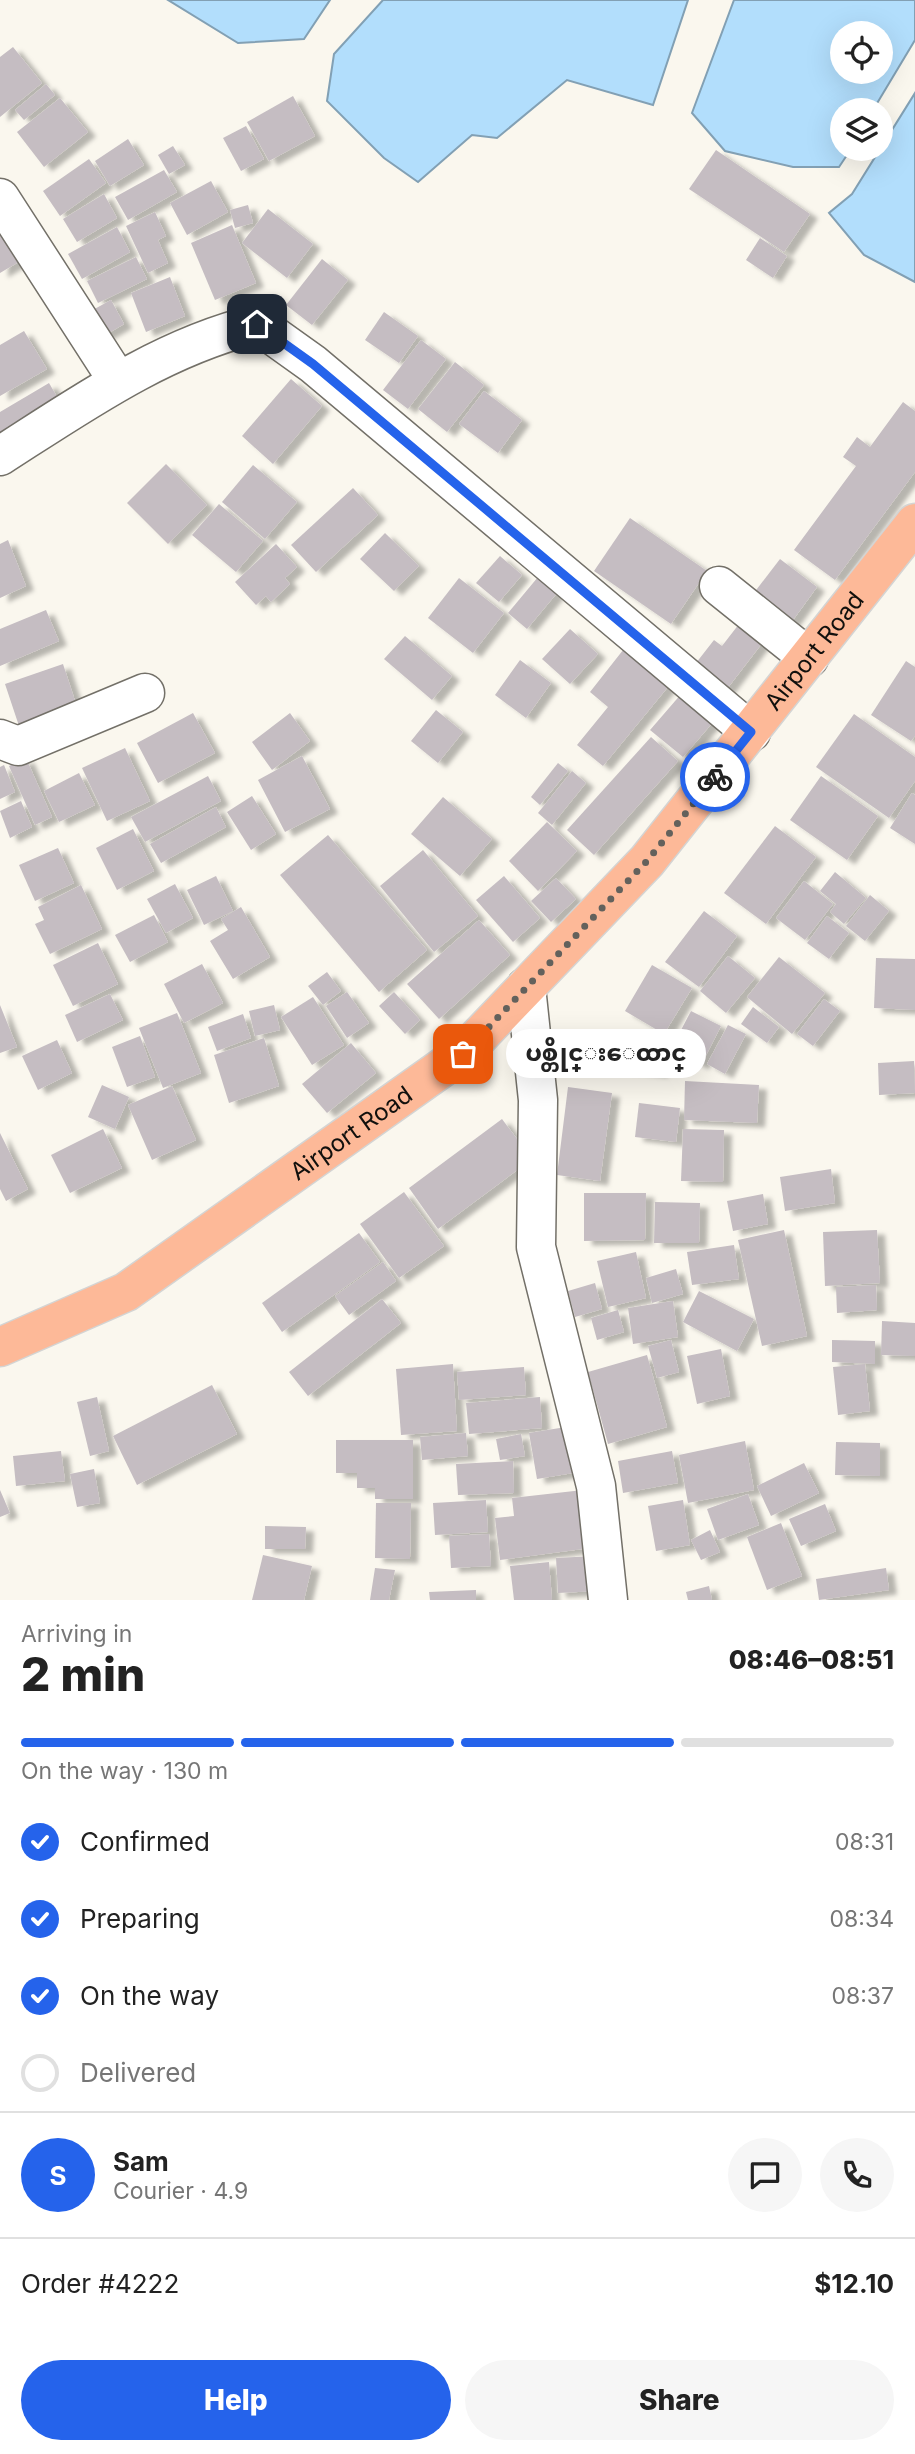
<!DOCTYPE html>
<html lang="en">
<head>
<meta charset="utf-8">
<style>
  body { margin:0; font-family:Inter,"Noto Sans Myanmar",sans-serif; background:#f6f6f6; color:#222; height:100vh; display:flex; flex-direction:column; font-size:26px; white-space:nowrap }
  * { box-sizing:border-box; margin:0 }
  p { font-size:23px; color:#767676 }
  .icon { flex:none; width:38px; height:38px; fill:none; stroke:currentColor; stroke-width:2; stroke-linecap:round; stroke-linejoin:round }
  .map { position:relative; height:1600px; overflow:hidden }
  .panel { display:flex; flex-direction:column; background:#fff; flex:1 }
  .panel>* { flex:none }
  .controls { position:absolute; left:830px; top:21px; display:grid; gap:14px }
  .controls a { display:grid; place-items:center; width:63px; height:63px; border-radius:50%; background:#fff; box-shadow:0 7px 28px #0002; font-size:35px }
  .pin { position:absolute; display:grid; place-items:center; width:60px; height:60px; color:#fff; margin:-30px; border-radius:14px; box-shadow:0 4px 10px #0006 }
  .courier { position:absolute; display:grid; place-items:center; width:70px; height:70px; margin:-35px; border:5px solid #2563eb; border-radius:50%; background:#fff; color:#222; box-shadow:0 2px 9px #0007 }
  .bubble { position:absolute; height:49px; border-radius:24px; background:#fff; box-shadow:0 7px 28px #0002; font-size:23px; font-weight:800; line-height:49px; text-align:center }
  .summary em { font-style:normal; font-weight:800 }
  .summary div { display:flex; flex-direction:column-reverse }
  .summary { display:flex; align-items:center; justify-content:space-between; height:119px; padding:0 21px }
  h1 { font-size:46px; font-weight:800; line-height:52px }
  .bar { display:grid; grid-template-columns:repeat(4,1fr); gap:10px 7px; align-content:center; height:84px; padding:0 21px }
  .bar i { height:9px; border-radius:5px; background:#e0e0e0 }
  .bar .current { background:#2563eb }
  .bar p { grid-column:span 4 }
  .line { display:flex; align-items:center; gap:18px; padding:0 21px; border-top:2px solid #e0e0e0 }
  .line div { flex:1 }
  .round { display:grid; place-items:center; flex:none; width:74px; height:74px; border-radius:37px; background:#f6f6f6 }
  ol { padding:0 21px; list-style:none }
  li { display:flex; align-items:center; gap:21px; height:77px }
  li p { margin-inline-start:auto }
  li .icon { padding:7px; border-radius:50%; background:#2563eb; color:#fff; stroke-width:4 }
  li:last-child { color:#767676 }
  li i { width:38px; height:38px; border:4px solid #e0e0e0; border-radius:50% }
  .action { display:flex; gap:14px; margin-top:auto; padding:14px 21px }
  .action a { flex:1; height:80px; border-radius:42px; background:#2563eb; color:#fff; font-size:28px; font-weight:800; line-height:80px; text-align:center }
  .action a+a { background:#f6f6f6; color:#222 }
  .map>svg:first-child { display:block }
  .water { fill:#b2defc; stroke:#82a0b4; stroke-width:2; fill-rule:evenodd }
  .building { fill:#c5bdc2; filter:url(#shadow) }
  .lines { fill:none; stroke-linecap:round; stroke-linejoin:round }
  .minor-casing { stroke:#737068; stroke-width:41 }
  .major-casing { stroke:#d4d4d3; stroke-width:41 }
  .minor { stroke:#fff; stroke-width:38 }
  .major { stroke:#fdb998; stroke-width:38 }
  .done { stroke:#63615c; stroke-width:7; stroke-dasharray:0 12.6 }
  .route { stroke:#2563eb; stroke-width:9 }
  .labels { text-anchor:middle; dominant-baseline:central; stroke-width:5; stroke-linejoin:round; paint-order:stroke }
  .street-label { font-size:24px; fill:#11100d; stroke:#fff }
</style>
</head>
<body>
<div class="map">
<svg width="915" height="1600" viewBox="0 0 915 1600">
  <defs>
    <filter id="shadow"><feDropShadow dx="8" dy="4.5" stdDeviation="2" flood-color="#0004"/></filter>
  </defs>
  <rect width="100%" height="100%" fill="#faf7ee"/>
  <g class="water">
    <path d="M 168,0 L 330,0 L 304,39 L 238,43 Z"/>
    <path d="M 383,0 L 688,0 L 653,105 L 567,80 L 497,138 L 472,135 L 418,182 L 384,158 L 327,101 L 334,54 Z"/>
    <path d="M 734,0 L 915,0 L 915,40 L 873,110 L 842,110 L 842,149 L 851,149 L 839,167 L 793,167 L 725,151 L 692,113 ZM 880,33 L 880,72 L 842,72 L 842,33 Z"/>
    <path d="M 915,93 L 915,282 L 864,255 L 829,213 L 852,194 Z"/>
  </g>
  <g class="building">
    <path d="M 13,47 L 42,83 L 0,117 L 0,57 Z"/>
    <path d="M 46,84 L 55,95 L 24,120 L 15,110 Z"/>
    <path d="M 293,96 L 315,136 L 269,161 L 247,122 Z"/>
    <path d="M 60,98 L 88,132 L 44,167 L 17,132 Z"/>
    <path d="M 246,126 L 264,159 L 241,171 L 223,138 Z"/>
    <path d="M 128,139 L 144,165 L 110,186 L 95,161 Z"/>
    <path d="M 173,146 L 185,165 L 169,174 L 158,155 Z"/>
    <path d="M 716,150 L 810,214 L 784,252 L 689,189 Z"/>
    <path d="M 89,159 L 106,183 L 60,216 L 43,191 Z"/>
    <path d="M 164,170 L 177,192 L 128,220 L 115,197 Z"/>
    <path d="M 211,181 L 228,212 L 187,235 L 170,203 Z"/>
    <path d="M 104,194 L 117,218 L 77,242 L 63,219 Z"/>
    <path d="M 248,205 L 253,223 L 235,228 L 230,210 Z"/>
    <path d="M 268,209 L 313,244 L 287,278 L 242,243 Z"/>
    <path d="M 155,212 L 166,236 L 158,240 L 168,263 L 148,273 L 126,226 Z"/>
    <path d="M 232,225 L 256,283 L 215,300 L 191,243 Z"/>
    <path d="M 117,227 L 130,252 L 82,279 L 68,254 Z"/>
    <path d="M 0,229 L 22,260 L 0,273 Z"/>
    <path d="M 760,238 L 787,256 L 773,278 L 746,260 Z"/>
    <path d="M 136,257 L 147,279 L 98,303 L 87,281 Z"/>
    <path d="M 322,259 L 348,280 L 312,325 L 286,305 Z"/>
    <path d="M 170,277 L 185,316 L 146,332 L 131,293 Z"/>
    <path d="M 111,300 L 124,324 L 102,337 L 89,312 Z"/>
    <path d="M 384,312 L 418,336 L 399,363 L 365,340 Z"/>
    <path d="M 24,331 L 47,369 L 0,396 L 0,345 Z"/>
    <path d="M 421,340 L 446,359 L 408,409 L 383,390 Z"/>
    <path d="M 455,362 L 484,385 L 447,432 L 418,409 Z"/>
    <path d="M 291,379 L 322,406 L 273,464 L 242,436 Z"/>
    <path d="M 49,383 L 60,402 L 0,439 L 0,412 Z"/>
    <path d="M 484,391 L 522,420 L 498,453 L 459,424 Z"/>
    <path d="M 903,402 L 915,411 L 915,472 L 835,580 L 794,550 L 856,466 L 843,457 L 857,437 L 870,447 Z"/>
    <path d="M 166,464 L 207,505 L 168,544 L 127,503 Z"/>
    <path d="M 253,465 L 297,502 L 265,539 L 222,502 Z"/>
    <path d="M 353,488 L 378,515 L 316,572 L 291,545 Z"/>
    <path d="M 219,504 L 263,541 L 236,572 L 192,535 Z"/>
    <path d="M 630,518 L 707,571 L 671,624 L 594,571 Z"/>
    <path d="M 385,533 L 419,566 L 394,591 L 360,559 Z"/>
    <path d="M 8,540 L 26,586 L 0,598 L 0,544 Z"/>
    <path d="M 276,544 L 297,567 L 285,578 L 290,584 L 271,602 L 266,596 L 256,605 L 235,582 Z"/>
    <path d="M 500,556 L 522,575 L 499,602 L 476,583 Z"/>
    <path d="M 780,559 L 817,587 L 785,631 L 747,602 Z"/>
    <path d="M 538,577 L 557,593 L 527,629 L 508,613 Z"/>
    <path d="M 459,578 L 504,613 L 473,653 L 428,618 Z"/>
    <path d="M 46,610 L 59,641 L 0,666 L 0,629 Z"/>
    <path d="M 746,615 L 770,633 L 723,694 L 696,663 L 714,640 L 722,646 Z"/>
    <path d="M 570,629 L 598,654 L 570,684 L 542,659 Z"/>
    <path d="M 405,636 L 452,676 L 432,700 L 384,659 Z"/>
    <path d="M 627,645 L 672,682 L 603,766 L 577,745 L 608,707 L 590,692 Z"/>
    <path d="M 520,660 L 551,683 L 526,718 L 495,695 Z"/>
    <path d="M 906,661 L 915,667 L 915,736 L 911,741 L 871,715 Z"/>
    <path d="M 63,664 L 78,710 L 20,729 L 5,684 Z"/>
    <path d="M 682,693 L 714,721 L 683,757 L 650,730 Z"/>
    <path d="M 436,710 L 463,732 L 438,763 L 411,741 Z"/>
    <path d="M 193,713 L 215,753 L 158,783 L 137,743 Z"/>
    <path d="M 290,713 L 310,741 L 272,770 L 252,742 Z"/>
    <path d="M 854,714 L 915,757 L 915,781 L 889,818 L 816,767 Z"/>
    <path d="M 651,737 L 678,761 L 594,855 L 567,830 Z"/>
    <path d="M 125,748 L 150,801 L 107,821 L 82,768 Z"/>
    <path d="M 302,756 L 330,809 L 285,832 L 258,780 Z"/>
    <path d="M 26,758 L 52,817 L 35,825 L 9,766 Z"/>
    <path d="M 558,763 L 568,771 L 540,805 L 531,797 Z"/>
    <path d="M 4,765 L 15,792 L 0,799 L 0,767 Z"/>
    <path d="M 572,771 L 586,783 L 552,825 L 538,813 Z"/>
    <path d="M 79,773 L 95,805 L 59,822 L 44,791 Z"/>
    <path d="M 208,776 L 221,801 L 145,842 L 131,817 Z"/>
    <path d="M 821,776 L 878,816 L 847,860 L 790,820 Z"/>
    <path d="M 912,793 L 915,795 L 915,844 L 890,828 Z"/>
    <path d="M 252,796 L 276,834 L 251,850 L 227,812 Z"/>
    <path d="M 443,797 L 492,839 L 460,876 L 411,834 Z"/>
    <path d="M 21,801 L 32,827 L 10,838 L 0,811 Z"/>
    <path d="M 216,807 L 226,827 L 161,863 L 150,844 Z"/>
    <path d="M 547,822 L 577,851 L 538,891 L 509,861 Z"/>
    <path d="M 775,826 L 816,857 L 766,924 L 724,893 Z"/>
    <path d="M 133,829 L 154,871 L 117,890 L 96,848 Z"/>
    <path d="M 328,835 L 427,950 L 379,992 L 280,875 Z"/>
    <path d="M 58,848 L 74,883 L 35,901 L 19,865 Z"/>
    <path d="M 423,850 L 478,916 L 434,952 L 380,886 Z"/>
    <path d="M 835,872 L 866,898 L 844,924 L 830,912 L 836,904 L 820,891 Z"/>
    <path d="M 216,876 L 233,911 L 204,925 L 187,890 Z"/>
    <path d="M 504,876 L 540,918 L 513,942 L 476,900 Z"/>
    <path d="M 556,878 L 576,899 L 551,922 L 531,901 Z"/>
    <path d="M 804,881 L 833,904 L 805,940 L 776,918 Z"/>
    <path d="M 175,884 L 193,918 L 166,933 L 147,899 Z"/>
    <path d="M 81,885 L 102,929 L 50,954 L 35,924 L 44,920 L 38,907 Z"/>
    <path d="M 870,895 L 889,911 L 865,941 L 846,926 Z"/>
    <path d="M 241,907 L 270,957 L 233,979 L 210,941 L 228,930 L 221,919 Z"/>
    <path d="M 704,911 L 737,936 L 699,987 L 665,962 Z"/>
    <path d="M 154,915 L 168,942 L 130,962 L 115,935 Z"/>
    <path d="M 827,916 L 849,933 L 829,959 L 807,943 Z"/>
    <path d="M 479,920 L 510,955 L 439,1019 L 407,984 Z"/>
    <path d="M 98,943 L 118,984 L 73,1006 L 53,965 Z"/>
    <path d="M 728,956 L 755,978 L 726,1013 L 700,991 Z"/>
    <path d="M 779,957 L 825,993 L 792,1034 L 747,997 Z"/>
    <path d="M 876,958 L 915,959 L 915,1010 L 874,1008 Z"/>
    <path d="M 202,964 L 223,1003 L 184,1023 L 164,984 Z"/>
    <path d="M 652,965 L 692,988 L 664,1034 L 625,1011 Z"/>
    <path d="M 327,972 L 341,991 L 323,1005 L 308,986 Z"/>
    <path d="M 347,992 L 369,1023 L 347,1038 L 326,1006 Z"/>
    <path d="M 394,992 L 420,1020 L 405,1034 L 379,1006 Z"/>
    <path d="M 110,994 L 123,1020 L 77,1042 L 65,1015 Z"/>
    <path d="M 313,997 L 344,1045 L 312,1065 L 281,1017 Z"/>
    <path d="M 824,999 L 840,1011 L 813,1046 L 797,1034 Z"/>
    <path d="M 0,1005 L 17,1047 L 0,1053 Z"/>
    <path d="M 274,1005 L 280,1030 L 255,1036 L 249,1011 Z"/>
    <path d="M 753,1007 L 779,1027 L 767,1043 L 741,1024 Z"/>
    <path d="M 691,1011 L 721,1026 L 701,1065 L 671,1049 Z"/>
    <path d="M 177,1013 L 201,1073 L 163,1088 L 139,1028 Z"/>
    <path d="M 243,1014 L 251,1038 L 217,1051 L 208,1027 Z"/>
    <path d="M 728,1025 L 746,1034 L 725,1074 L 707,1064 Z"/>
    <path d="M 603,1035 L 663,1042 L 660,1073 L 600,1066 Z"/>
    <path d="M 140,1036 L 155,1077 L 127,1087 L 112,1047 Z"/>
    <path d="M 264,1038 L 279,1086 L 229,1103 L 214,1055 Z"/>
    <path d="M 57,1040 L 72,1073 L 38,1090 L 22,1056 Z"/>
    <path d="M 351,1043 L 376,1073 L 327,1113 L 302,1084 Z"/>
    <path d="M 914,1061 L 915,1093 L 879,1095 L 878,1063 Z"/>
    <path d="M 685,1081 L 759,1085 L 757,1123 L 684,1120 Z"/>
    <path d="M 102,1085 L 129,1097 L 115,1129 L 88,1117 Z"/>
    <path d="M 172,1086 L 196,1140 L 152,1160 L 128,1105 Z"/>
    <path d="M 568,1087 L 612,1093 L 600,1181 L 557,1175 Z"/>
    <path d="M 639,1103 L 680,1108 L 676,1142 L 635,1137 Z"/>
    <path d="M 502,1119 L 532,1159 L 438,1229 L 409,1188 Z"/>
    <path d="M 103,1129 L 122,1168 L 70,1193 L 51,1155 Z"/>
    <path d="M 683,1129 L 724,1130 L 723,1182 L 681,1181 Z"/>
    <path d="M 0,1133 L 28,1189 L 6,1201 L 0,1189 Z"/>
    <path d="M 831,1169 L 835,1203 L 785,1211 L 780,1177 Z"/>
    <path d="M 404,1192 L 444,1246 L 399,1278 L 360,1224 Z"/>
    <path d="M 584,1193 L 646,1193 L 645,1240 L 584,1241 Z"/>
    <path d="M 763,1194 L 768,1224 L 733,1231 L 727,1201 Z"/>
    <path d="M 655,1202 L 700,1203 L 699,1243 L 654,1243 Z"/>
    <path d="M 784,1230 L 807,1336 L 762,1346 L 738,1240 Z"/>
    <path d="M 877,1230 L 880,1283 L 825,1286 L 823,1232 Z"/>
    <path d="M 359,1233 L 380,1262 L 282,1332 L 262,1303 Z"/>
    <path d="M 734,1245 L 739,1279 L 692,1285 L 687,1252 Z"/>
    <path d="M 636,1252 L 646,1298 L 608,1307 L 597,1261 Z"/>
    <path d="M 383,1262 L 396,1281 L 349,1315 L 335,1296 Z"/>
    <path d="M 676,1269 L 683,1294 L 652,1303 L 646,1278 Z"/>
    <path d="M 595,1283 L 602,1309 L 575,1317 L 568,1291 Z"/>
    <path d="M 876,1285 L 877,1310 L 837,1313 L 836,1287 Z"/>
    <path d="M 699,1291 L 754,1319 L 737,1351 L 683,1322 Z"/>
    <path d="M 382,1299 L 401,1323 L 308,1396 L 289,1372 Z"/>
    <path d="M 673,1301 L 678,1337 L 633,1344 L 628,1308 Z"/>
    <path d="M 618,1310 L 624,1332 L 597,1340 L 591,1318 Z"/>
    <path d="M 882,1321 L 915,1323 L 915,1356 L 881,1355 Z"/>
    <path d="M 671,1340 L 679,1372 L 657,1378 L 648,1346 Z"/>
    <path d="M 832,1340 L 875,1341 L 875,1364 L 832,1362 Z"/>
    <path d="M 721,1349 L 730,1396 L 697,1404 L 687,1356 Z"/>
    <path d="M 647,1355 L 667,1427 L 608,1444 L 588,1372 Z"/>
    <path d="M 453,1364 L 457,1431 L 401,1435 L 396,1369 Z"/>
    <path d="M 865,1364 L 870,1411 L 838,1415 L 833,1367 Z"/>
    <path d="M 524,1367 L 526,1395 L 459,1400 L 457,1372 Z"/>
    <path d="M 212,1385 L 237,1434 L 137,1485 L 113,1436 Z"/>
    <path d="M 97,1397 L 109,1451 L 90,1456 L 77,1402 Z"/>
    <path d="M 540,1397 L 542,1428 L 469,1434 L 466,1403 Z"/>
    <path d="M 572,1426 L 579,1472 L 537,1479 L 529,1433 Z"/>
    <path d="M 466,1433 L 468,1456 L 422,1460 L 420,1437 Z"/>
    <path d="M 521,1434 L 525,1456 L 500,1460 L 496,1439 Z"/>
    <path d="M 336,1440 L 413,1440 L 413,1499 L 375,1499 L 375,1488 L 357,1488 L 357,1473 L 336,1473 Z"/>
    <path d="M 745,1441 L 754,1490 L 688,1503 L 679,1455 Z"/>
    <path d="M 836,1442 L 880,1443 L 880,1476 L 835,1475 Z"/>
    <path d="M 61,1451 L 65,1481 L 16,1486 L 13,1456 Z"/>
    <path d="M 672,1451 L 678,1483 L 623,1493 L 618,1461 Z"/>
    <path d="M 513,1461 L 514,1493 L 458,1495 L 456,1464 Z"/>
    <path d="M 804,1463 L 819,1493 L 771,1516 L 757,1486 Z"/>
    <path d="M 94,1469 L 100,1503 L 77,1507 L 70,1474 Z"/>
    <path d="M 0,1490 L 10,1513 L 0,1517 Z"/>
    <path d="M 583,1490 L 590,1548 L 500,1560 L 495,1518 L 514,1516 L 512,1498 Z"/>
    <path d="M 748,1494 L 759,1525 L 718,1540 L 707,1509 Z"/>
    <path d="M 486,1500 L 488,1532 L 435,1535 L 433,1503 Z"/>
    <path d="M 683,1500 L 690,1545 L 656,1551 L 648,1506 Z"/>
    <path d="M 376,1503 L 411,1503 L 410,1559 L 375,1558 Z"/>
    <path d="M 825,1504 L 836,1531 L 801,1546 L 789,1519 Z"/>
    <path d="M 781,1523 L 802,1576 L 767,1590 L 747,1537 Z"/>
    <path d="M 265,1526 L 306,1527 L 305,1549 L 265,1549 Z"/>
    <path d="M 710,1530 L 720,1552 L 701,1560 L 691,1540 Z"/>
    <path d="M 489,1534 L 491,1566 L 451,1568 L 449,1536 Z"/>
    <path d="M 263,1555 L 312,1566 L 304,1600 L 252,1600 Z"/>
    <path d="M 595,1556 L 597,1591 L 558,1593 L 556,1558 Z"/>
    <path d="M 549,1562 L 552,1600 L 514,1600 L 510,1566 Z"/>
    <path d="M 375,1568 L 395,1570 L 389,1600 L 370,1600 Z"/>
    <path d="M 886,1568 L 889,1590 L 819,1600 L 816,1579 Z"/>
    <path d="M 709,1586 L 712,1600 L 688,1600 L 686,1592 Z"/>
    <path d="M 476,1590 L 476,1600 L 430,1600 L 429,1592 Z"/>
  </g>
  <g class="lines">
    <g class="minor-casing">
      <g id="minor">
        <path d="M 0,198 L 118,381"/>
        <path d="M 0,456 C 81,404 162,347 257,324 L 313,364 L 751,732"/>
        <path d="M 719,586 L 809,658"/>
        <path d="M 0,739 L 18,746 L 145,693"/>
        <path d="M 526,987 L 538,1100 L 536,1247 L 596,1486 L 608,1600"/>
      </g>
    </g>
    <g class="major-casing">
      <g id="major">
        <path id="s1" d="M 0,1347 L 126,1292 L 463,1053 L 647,861 L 915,523"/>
      </g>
    </g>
    <use href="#minor" class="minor"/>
    <use href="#major" class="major"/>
  </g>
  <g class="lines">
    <path class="done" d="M 463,1054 L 647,861 L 715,777"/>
    <path class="route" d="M 257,324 L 313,364 L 751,732 L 715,777"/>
  </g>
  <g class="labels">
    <g class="street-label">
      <text stroke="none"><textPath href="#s1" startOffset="1085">Airport Road</textPath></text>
      <text stroke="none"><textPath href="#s1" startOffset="413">Airport Road</textPath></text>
    </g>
  </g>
</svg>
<div class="controls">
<a><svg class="icon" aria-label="locate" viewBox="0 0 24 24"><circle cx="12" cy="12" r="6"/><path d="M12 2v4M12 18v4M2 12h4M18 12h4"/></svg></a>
<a><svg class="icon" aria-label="layers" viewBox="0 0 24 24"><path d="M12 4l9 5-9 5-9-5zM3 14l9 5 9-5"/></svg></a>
</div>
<div class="pin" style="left:463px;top:1054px;background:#ea580c"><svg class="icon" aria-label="bag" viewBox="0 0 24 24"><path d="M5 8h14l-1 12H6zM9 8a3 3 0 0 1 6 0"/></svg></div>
<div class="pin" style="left:257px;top:324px;background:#1f2937"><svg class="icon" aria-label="home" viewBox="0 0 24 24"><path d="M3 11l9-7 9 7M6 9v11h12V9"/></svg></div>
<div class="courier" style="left:715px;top:777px"><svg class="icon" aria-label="bike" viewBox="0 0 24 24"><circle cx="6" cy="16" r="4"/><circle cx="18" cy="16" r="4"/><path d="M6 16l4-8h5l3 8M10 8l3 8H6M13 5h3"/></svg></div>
<div class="bubble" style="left:506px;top:1029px;width:200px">ပစ္တိုင္းေထာင္</div>
</div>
<section class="panel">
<div class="summary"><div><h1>2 min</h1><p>Arriving in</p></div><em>08:46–08:51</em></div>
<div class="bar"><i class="current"></i><i class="current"></i><i class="current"></i><i></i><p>On the way · 130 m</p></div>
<ol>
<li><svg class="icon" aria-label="check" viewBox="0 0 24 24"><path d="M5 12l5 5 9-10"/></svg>Confirmed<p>08:31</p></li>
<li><svg class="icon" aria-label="check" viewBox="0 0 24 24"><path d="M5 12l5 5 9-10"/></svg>Preparing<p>08:34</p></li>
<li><svg class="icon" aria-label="check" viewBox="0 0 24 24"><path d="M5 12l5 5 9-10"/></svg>On the way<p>08:37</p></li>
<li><i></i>Delivered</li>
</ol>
<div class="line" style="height:126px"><b class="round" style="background:#2563eb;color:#fff">S</b><div><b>Sam</b><p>Courier · 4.9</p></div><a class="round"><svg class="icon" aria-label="chat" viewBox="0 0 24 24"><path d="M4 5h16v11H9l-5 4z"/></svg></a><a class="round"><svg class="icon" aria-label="phone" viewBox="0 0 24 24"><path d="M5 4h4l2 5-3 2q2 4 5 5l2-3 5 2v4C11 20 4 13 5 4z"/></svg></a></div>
<div class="line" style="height:91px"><div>Order #4222</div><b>$12.10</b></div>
<div class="action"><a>Help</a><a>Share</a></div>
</section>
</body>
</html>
